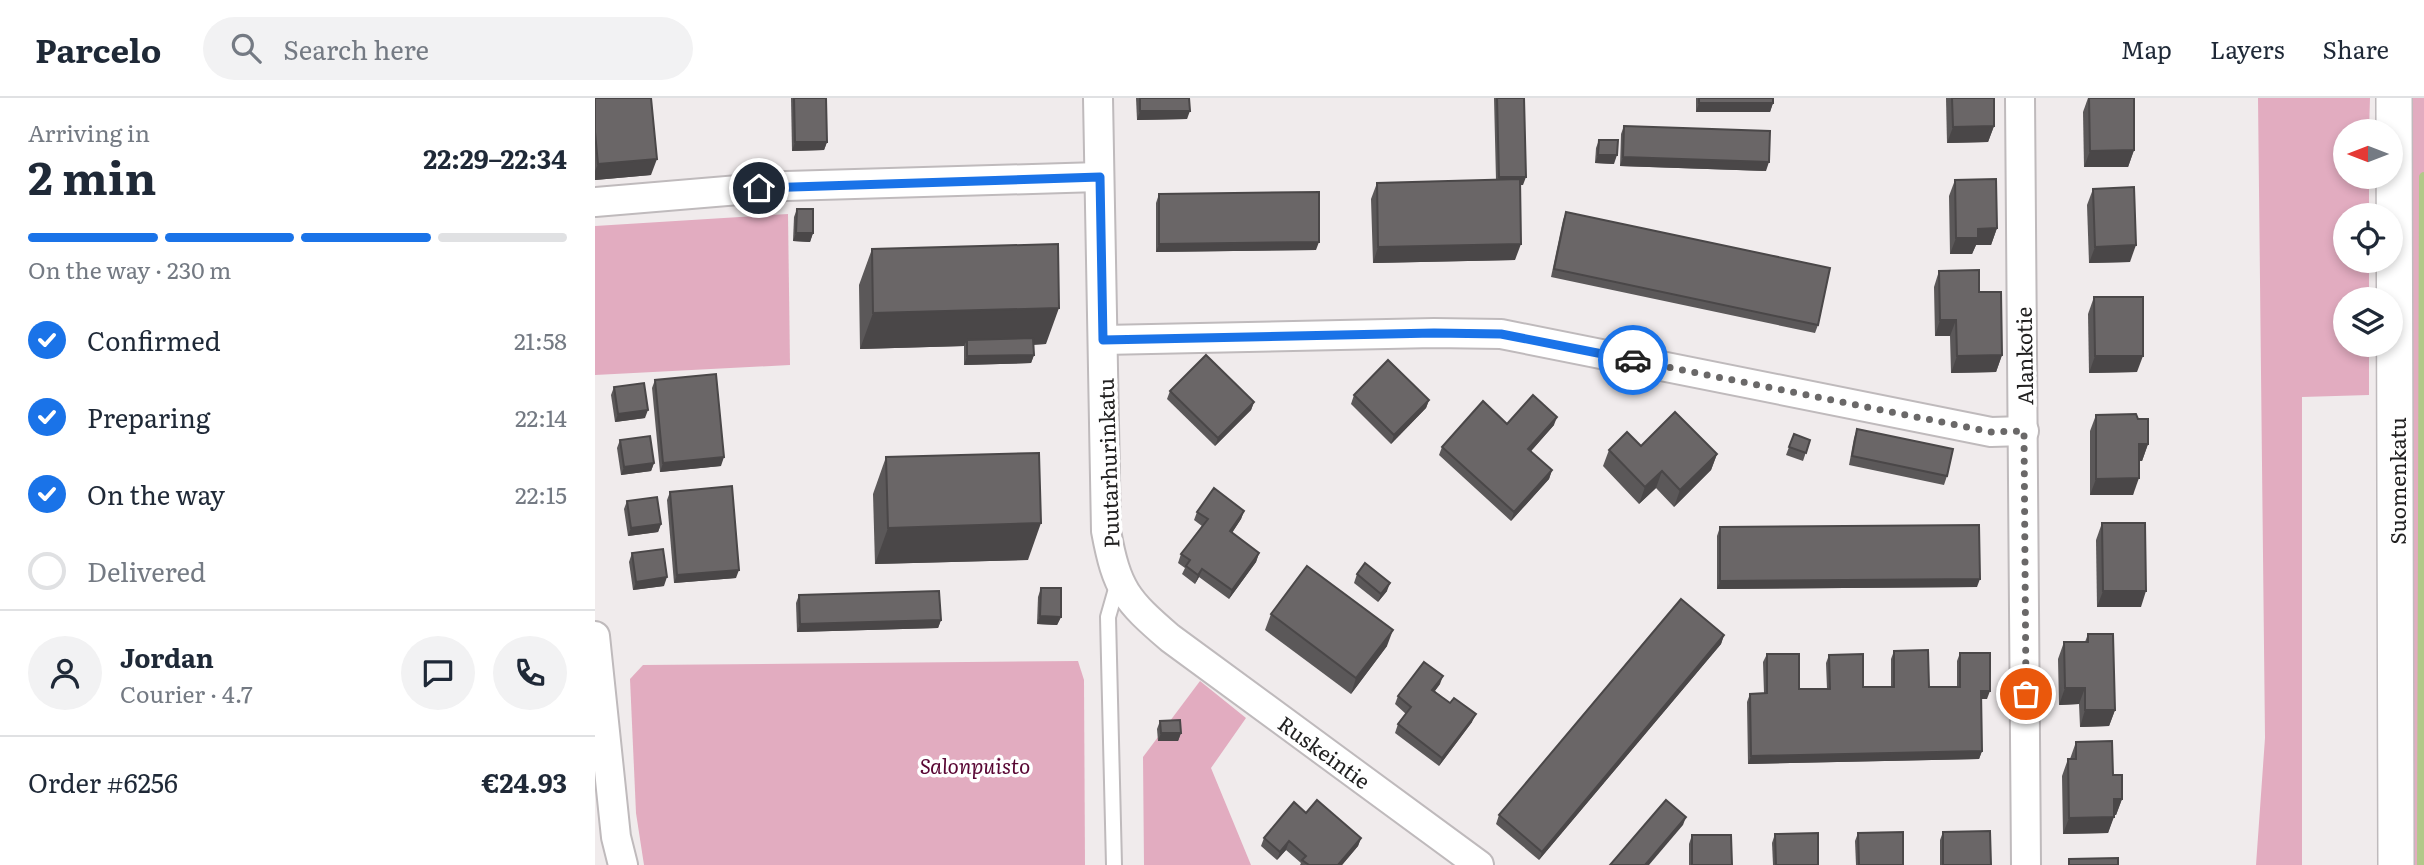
<!DOCTYPE html>
<html lang="en">
<head>
<meta charset="utf-8">
<style>
  body { margin:0; font-family:Literata,serif; background:#f2f2f3; color:#1f2937; height:100vh; display:flex; flex-direction:column; font-size:26px; white-space:nowrap }
  * { box-sizing:border-box; margin:0 }
  p { font-size:23px; color:#747a83 }
  .icon { flex:none; width:38px; height:38px; fill:none; stroke:currentColor; stroke-width:2; stroke-linecap:round; stroke-linejoin:round }
  .map { position:relative; flex:1; overflow:hidden }
  .side { display:flex; flex-direction:column; background:#fff; width:595px }
  .side>* { flex:none }
  .needle { width:46px; rotate:270deg }
  .controls { position:absolute; left:1738px; top:21px; display:grid; gap:14px }
  .controls a { display:grid; place-items:center; width:70px; height:70px; border-radius:50%; background:#fff; box-shadow:0 4px 10px #0003; font-size:35px }
  .pin { position:absolute; display:grid; place-items:center; width:60px; height:60px; color:#fff; margin:-30px; border:4px solid #fff; border-radius:50%; box-shadow:0 2px 7px #0007 }
  .courier { position:absolute; display:grid; place-items:center; width:70px; height:70px; margin:-35px; border:5px solid #1a73e8; border-radius:50%; background:#fff; color:#222; box-shadow:0 2px 9px #0007 }
  .head em { font-style:normal; font-weight:700 }
  .head div { display:flex; flex-direction:column-reverse }
  .head { display:flex; align-items:center; justify-content:space-between; height:119px; padding:0 28px }
  h1 { font-size:46px; font-weight:700; line-height:52px }
  .bar { display:grid; grid-template-columns:repeat(4,1fr); gap:10px 7px; align-content:center; height:84px; padding:0 28px }
  .bar i { height:9px; border-radius:5px; background:#e0e1e3 }
  .bar .current { background:#1a73e8 }
  .bar p { grid-column:span 4 }
  .line { display:flex; align-items:center; gap:18px; padding:0 28px; border-top:2px solid #e0e1e3 }
  .line div { flex:1 }
  .round { display:grid; place-items:center; flex:none; width:74px; height:74px; border-radius:37px; background:#f2f2f3 }
  ol { padding:0 28px; list-style:none }
  li { display:flex; align-items:center; gap:21px; height:77px }
  li p { margin-inline-start:auto }
  li .icon { padding:7px; border-radius:50%; background:#1a73e8; color:#fff; stroke-width:4 }
  li:last-child { color:#747a83 }
  li i { width:38px; height:38px; border:4px solid #e0e1e3; border-radius:50% }
  header { display:flex; align-items:center; gap:42px; box-sizing:border-box; height:98px; padding:0 35px; background:#fff; border-bottom:2px solid #e0e1e3 }
  header strong { font-size:33px }
  nav { display:flex; gap:38px; margin-inline-start:auto; font-size:24px }
  .search { width:490px; height:63px; background:#f2f2f3; display:flex; align-items:center; gap:18px; box-sizing:border-box; padding:0 24px; border-radius:38px; color:#747a83; font-size:26px }
  main { display:flex; flex:1; min-height:0 }
  .map>svg:first-child { display:block }
  .green { fill:#e2acc0 }
  .lines { fill:none; stroke-linecap:round; stroke-linejoin:round }
  .stream { stroke:#b1c889; stroke-width:10 }
  .service-casing { stroke:#bfbabc; stroke-width:18 }
  .minor-casing { stroke:#bfbabc; stroke-width:32 }
  .tertiary-casing { stroke:#bfbabc; stroke-width:38 }
  .service { stroke:#fff; stroke-width:14 }
  .minor { stroke:#fff; stroke-width:28 }
  .tertiary { stroke:#fff; stroke-width:35 }
  .wall { fill:#5b5859 }
  .shaded-wall { fill:#4a4748 }
  .building { fill:#6a6667; stroke:#4a4748; stroke-width:2 }
  .done { stroke:#6a6868; stroke-width:7; stroke-dasharray:0 12.6 }
  .route { stroke:#1a73e8; stroke-width:9 }
  .labels { text-anchor:middle; dominant-baseline:central; stroke-width:7; stroke-linejoin:round; paint-order:stroke }
  .street-label { font-size:21px; fill:#222121; stroke:#fff }
  .park-label { font-size:21px; font-style:italic; fill:#590633; stroke:#fff }
</style>
</head>
<body>
<header>
<strong>Parcelo</strong>
<div class="search"><svg class="icon" aria-label="search" viewBox="0 0 24 24"><circle cx="10" cy="10" r="6"/><path d="M15 15l6 6"/></svg>Search here</div>
<nav><a>Map</a><a>Layers</a><a>Share</a></nav>
</header>
<main>
<section class="side">
<div class="head"><div><h1>2 min</h1><p>Arriving in</p></div><em>22:29–22:34</em></div>
<div class="bar"><i class="current"></i><i class="current"></i><i class="current"></i><i></i><p>On the way · 230 m</p></div>
<ol>
<li><svg class="icon" aria-label="check" viewBox="0 0 24 24"><path d="M5 12l5 5 9-10"/></svg>Confirmed<p>21:58</p></li>
<li><svg class="icon" aria-label="check" viewBox="0 0 24 24"><path d="M5 12l5 5 9-10"/></svg>Preparing<p>22:14</p></li>
<li><svg class="icon" aria-label="check" viewBox="0 0 24 24"><path d="M5 12l5 5 9-10"/></svg>On the way<p>22:15</p></li>
<li><i></i>Delivered</li>
</ol>
<div class="line" style="height:126px"><a class="round"><svg class="icon" aria-label="person" viewBox="0 0 24 24"><circle cx="12" cy="8" r="4"/><path d="M4 21q1-7 8-7t8 7"/></svg></a><div><b>Jordan</b><p>Courier · 4.7</p></div><a class="round"><svg class="icon" aria-label="chat" viewBox="0 0 24 24"><path d="M4 5h16v11H9l-5 4z"/></svg></a><a class="round"><svg class="icon" aria-label="phone" viewBox="0 0 24 24"><path d="M5 4h4l2 5-3 2q2 4 5 5l2-3 5 2v4C11 20 4 13 5 4z"/></svg></a></div>
<div class="line" style="height:91px"><div>Order #6256</div><b>€24.93</b></div>
</section>
<div class="map">
<svg width="1829" height="767" viewBox="0 0 1829 767">
  <rect width="100%" height="100%" fill="#f0ebec"/>
  <g class="green">
    <path d="M 1663,0 L 1775,0 L 1774,33 L 1750,33 L 1750,79 L 1774,79 L 1774,117 L 1750,117 L 1750,163 L 1774,163 L 1774,201 L 1750,201 L 1750,247 L 1774,247 L 1774,297 L 1707,299 L 1707,767 L 1661,767 L 1670,640 Z"/>
    <rect x="1817" y="0" width="12" height="767"/>
    <path d="M 193,116 L 195,267 L 0,277 L 0,128 Z"/>
    <path d="M 483,563 L 489,582 L 490,767 L 49,767 L 41,715 L 35,581 L 48,567 Z"/>
    <path d="M 605,583 L 651,620 L 616,670 L 656,767 L 549,767 L 548,659 Z"/>
  </g>
  <g class="lines">
    <path class="stream" d="M 1827,767 L 1829,79"/>
    <g class="service-casing">
      <path id="service" d="M 519,767 L 513,519 L 523,484"/>
    </g>
    <g class="minor-casing">
      <g id="minor">
        <path d="M 503,0 L 511,433 C 522,492 531,502 575,540 L 884,767"/>
        <path d="M 1425,0 L 1431,767"/>
        <path d="M 0,104 L 191,88 L 504,79"/>
        <path d="M 508,242 L 839,235 L 906,236 L 1396,334 L 1429,333"/>
        <path d="M 0,538 L 21,739 L 28,767"/>
      </g>
    </g>
    <g class="tertiary-casing">
      <path id="tertiary" d="M 1799,0 L 1801,767"/>
    </g>
    <use href="#service" class="service"/>
    <use href="#minor" class="minor"/>
    <use href="#tertiary" class="tertiary"/>
  </g>
  <g class="wall">
    <path d="M 0,0 L 56,77 L 0,82 Z"/>
    <path d="M 196,0 L 231,0 L 232,44 L 229,52 L 197,53 Z"/>
    <path d="M 541,0 L 594,0 L 592,21 L 542,22 Z"/>
    <path d="M 899,0 L 929,0 L 928,87 L 925,87 L 920,162 L 778,165 L 776,101 L 782,85 L 901,82 Z"/>
    <path d="M 1101,0 L 1178,0 L 1178,5 L 1175,14 L 1101,14 Z"/>
    <path d="M 1351,0 L 1399,0 L 1399,28 L 1393,44 L 1352,45 Z"/>
    <path d="M 1493,0 L 1539,0 L 1539,52 L 1533,69 L 1489,69 L 1488,14 Z"/>
    <path d="M 1029,28 L 1171,73 L 1025,68 L 1026,36 Z"/>
    <path d="M 1004,42 L 1019,66 L 1000,65 L 1001,50 Z"/>
    <path d="M 1360,82 L 1402,130 L 1396,147 L 1381,147 L 1377,156 L 1355,156 L 1354,98 Z"/>
    <path d="M 1498,91 L 1535,164 L 1494,165 L 1492,107 Z"/>
    <path d="M 564,96 L 721,152 L 561,154 L 561,105 Z"/>
    <path d="M 202,111 L 218,135 L 215,144 L 198,143 L 199,119 Z"/>
    <path d="M 971,114 L 1223,227 L 1220,235 L 956,179 L 968,122 Z"/>
    <path d="M 277,151 L 451,246 L 439,247 L 439,257 L 436,265 L 369,267 L 369,248 L 265,251 L 264,187 Z"/>
    <path d="M 1344,173 L 1407,257 L 1401,274 L 1356,275 L 1355,238 L 1340,238 L 1339,189 Z"/>
    <path d="M 1499,199 L 1542,274 L 1494,275 L 1493,216 Z"/>
    <path d="M 60,282 L 126,368 L 65,374 L 57,290 Z"/>
    <path d="M 19,289 L 50,320 L 20,324 L 16,297 Z"/>
    <path d="M 575,293 L 659,304 L 656,312 L 620,348 L 572,301 Z"/>
    <path d="M 759,297 L 834,302 L 831,310 L 796,346 L 756,306 Z"/>
    <path d="M 1501,317 L 1553,346 L 1547,363 L 1544,363 L 1538,397 L 1495,397 L 1495,333 Z"/>
    <path d="M 912,326 L 959,327 L 936,353 L 957,372 L 954,381 L 916,423 L 844,357 L 847,349 Z"/>
    <path d="M 1262,331 L 1352,378 L 1349,387 L 1254,367 L 1259,340 Z"/>
    <path d="M 25,342 L 59,365 L 56,373 L 26,377 L 22,350 Z"/>
    <path d="M 1215,342 L 1208,363 L 1191,357 L 1194,349 Z"/>
    <path d="M 1046,348 L 1122,356 L 1116,372 L 1079,409 L 1061,390 L 1044,406 L 1008,368 L 1014,352 Z"/>
    <path d="M 291,359 L 433,462 L 280,466 L 278,396 Z"/>
    <path d="M 75,394 L 141,480 L 79,485 L 72,402 Z"/>
    <path d="M 32,403 L 66,426 L 63,434 L 33,438 L 29,411 Z"/>
    <path d="M 649,413 L 646,421 L 637,435 L 664,455 L 661,464 L 634,501 L 604,479 L 600,486 L 587,476 L 590,470 L 583,465 L 586,456 L 607,428 L 599,422 L 602,414 Z"/>
    <path d="M 1507,425 L 1546,509 L 1502,509 L 1501,442 Z"/>
    <path d="M 1125,429 L 1382,489 L 1122,491 L 1122,438 Z"/>
    <path d="M 37,455 L 69,488 L 38,492 L 34,464 Z"/>
    <path d="M 762,476 L 792,493 L 783,504 L 759,485 Z"/>
    <path d="M 446,490 L 466,519 L 462,527 L 442,526 L 443,499 Z"/>
    <path d="M 204,497 L 346,522 L 343,530 L 202,534 L 201,505 Z"/>
    <path d="M 676,516 L 792,548 L 756,596 L 670,532 Z"/>
    <path d="M 1493,536 L 1520,612 L 1514,628 L 1485,629 L 1484,606 L 1464,607 L 1463,561 L 1469,544 L 1490,544 Z"/>
    <path d="M 1129,537 L 1126,546 L 944,762 L 901,726 L 904,717 Z"/>
    <path d="M 1299,553 L 1334,589 L 1362,589 L 1362,563 L 1365,555 L 1392,601 L 1386,601 L 1387,653 L 1384,661 L 1153,666 L 1152,604 L 1155,596 L 1169,595 L 1168,564 L 1172,556 L 1204,591 L 1232,591 L 1231,565 L 1234,557 L 1268,589 L 1296,589 L 1296,561 Z"/>
    <path d="M 845,586 L 840,593 L 877,624 L 844,668 L 800,635 L 803,626 L 811,616 L 800,606 L 803,598 Z"/>
    <path d="M 565,623 L 586,635 L 583,643 L 563,643 L 562,631 Z"/>
    <path d="M 1481,644 L 1518,677 L 1527,701 L 1521,717 L 1519,717 L 1513,735 L 1468,736 L 1467,678 L 1473,661 L 1475,661 Z"/>
    <path d="M 711,715 L 766,740 L 763,748 L 747,767 L 705,767 L 706,765 L 691,752 L 682,762 L 666,748 L 669,740 Z"/>
    <path d="M 1348,734 L 1396,767 L 1345,767 L 1345,742 Z"/>
    <path d="M 1263,735 L 1308,767 L 1261,767 L 1260,743 Z"/>
    <path d="M 1180,736 L 1223,767 L 1178,767 L 1177,745 Z"/>
    <path d="M 1097,737 L 1137,767 L 1094,767 L 1094,746 Z"/>
  </g>
  <g class="shaded-wall">
    <path d="M 1104,5 L 1178,5 L 1175,14 L 1101,14 Z"/>
    <path d="M 545,13 L 595,13 L 592,21 L 542,22 Z"/>
    <path d="M 1399,28 L 1393,44 L 1352,45 L 1358,29 Z"/>
    <path d="M 200,44 L 232,44 L 229,52 L 197,53 Z"/>
    <path d="M 1539,52 L 1533,69 L 1489,69 L 1495,53 Z"/>
    <path d="M 1003,57 L 1022,57 L 1019,66 L 1000,65 Z"/>
    <path d="M 1028,59 L 1174,64 L 1171,73 L 1025,68 Z"/>
    <path d="M 62,61 L 56,77 L 0,82 L 0,73 L 3,66 Z"/>
    <path d="M 904,79 L 931,79 L 928,87 L 901,88 Z"/>
    <path d="M 1402,130 L 1396,147 L 1381,147 L 1377,156 L 1355,156 L 1361,140 L 1383,131 Z"/>
    <path d="M 201,135 L 218,135 L 215,144 L 198,143 Z"/>
    <path d="M 724,144 L 721,152 L 561,154 L 564,146 Z"/>
    <path d="M 926,146 L 920,162 L 778,165 L 783,149 Z"/>
    <path d="M 1541,147 L 1535,164 L 1494,165 L 1500,149 Z"/>
    <path d="M 464,210 L 451,246 L 372,248 L 372,242 L 369,248 L 265,251 L 278,215 Z"/>
    <path d="M 1345,222 L 1361,222 L 1355,238 L 1340,238 Z"/>
    <path d="M 439,257 L 436,265 L 369,267 L 372,258 Z"/>
    <path d="M 1407,257 L 1401,274 L 1356,275 L 1362,258 Z"/>
    <path d="M 1500,258 L 1548,258 L 1542,274 L 1494,275 Z"/>
    <path d="M 834,302 L 831,310 L 796,346 L 799,337 Z"/>
    <path d="M 659,304 L 656,312 L 620,348 L 623,340 Z"/>
    <path d="M 53,312 L 50,320 L 20,324 L 23,316 Z"/>
    <path d="M 962,319 L 959,327 L 930,360 L 933,351 Z"/>
    <path d="M 1544,346 L 1553,346 L 1547,363 L 1538,363 Z"/>
    <path d="M 1122,356 L 1116,372 L 1079,409 L 1085,392 Z"/>
    <path d="M 129,359 L 126,368 L 65,374 L 68,365 Z"/>
    <path d="M 59,365 L 56,373 L 26,377 L 29,369 Z"/>
    <path d="M 957,372 L 954,381 L 916,423 L 919,414 Z"/>
    <path d="M 1067,373 L 1061,390 L 1044,406 L 1050,389 Z"/>
    <path d="M 1544,380 L 1538,397 L 1495,397 L 1501,381 Z"/>
    <path d="M 649,413 L 646,421 L 632,442 L 635,433 Z"/>
    <path d="M 446,425 L 433,462 L 280,466 L 293,430 Z"/>
    <path d="M 66,426 L 63,434 L 33,438 L 36,430 Z"/>
    <path d="M 664,455 L 661,464 L 634,501 L 637,492 Z"/>
    <path d="M 607,471 L 604,479 L 600,486 L 603,477 Z"/>
    <path d="M 144,472 L 141,480 L 79,485 L 82,477 Z"/>
    <path d="M 72,479 L 69,488 L 38,492 L 41,484 Z"/>
    <path d="M 1385,481 L 1382,489 L 1122,491 L 1125,483 Z"/>
    <path d="M 795,485 L 792,493 L 783,504 L 786,496 Z"/>
    <path d="M 1508,493 L 1551,493 L 1546,509 L 1502,509 Z"/>
    <path d="M 445,518 L 466,519 L 462,527 L 442,526 Z"/>
    <path d="M 346,522 L 343,530 L 202,534 L 205,526 Z"/>
    <path d="M 798,532 L 792,548 L 756,596 L 761,580 Z"/>
    <path d="M 1129,537 L 1126,546 L 944,762 L 947,754 Z"/>
    <path d="M 848,578 L 845,586 L 834,600 L 837,592 Z"/>
    <path d="M 1470,590 L 1490,590 L 1484,606 L 1464,607 Z"/>
    <path d="M 1386,593 L 1395,593 L 1392,601 L 1383,601 Z"/>
    <path d="M 1490,612 L 1520,612 L 1514,628 L 1485,629 Z"/>
    <path d="M 881,616 L 877,624 L 844,668 L 847,660 Z"/>
    <path d="M 566,635 L 586,635 L 583,643 L 563,643 Z"/>
    <path d="M 1387,653 L 1384,661 L 1153,666 L 1156,658 Z"/>
    <path d="M 1519,701 L 1527,701 L 1521,717 L 1513,717 Z"/>
    <path d="M 1091,719 L 1088,727 L 1054,767 L 1050,767 Z"/>
    <path d="M 1519,719 L 1513,735 L 1468,736 L 1474,720 Z"/>
    <path d="M 766,740 L 763,748 L 747,767 L 743,767 Z"/>
    <path d="M 694,743 L 691,752 L 682,762 L 685,754 Z"/>
  </g>
  <g class="building">
    <path d="M 0,0 L 56,0 L 62,61 L 3,66 L 0,34 Z"/>
    <path d="M 199,0 L 231,0 L 232,44 L 200,44 Z"/>
    <path d="M 545,0 L 594,0 L 595,13 L 545,13 Z"/>
    <path d="M 902,0 L 929,0 L 931,79 L 904,79 Z"/>
    <rect x="1104" y="0" width="74" height="5"/>
    <path d="M 1357,0 L 1399,0 L 1399,28 L 1358,29 Z"/>
    <path d="M 1494,0 L 1539,0 L 1539,52 L 1495,53 Z"/>
    <path d="M 1029,28 L 1175,33 L 1174,64 L 1028,59 Z"/>
    <path d="M 1004,42 L 1023,42 L 1022,57 L 1003,57 Z"/>
    <path d="M 925,81 L 926,146 L 783,149 L 782,85 Z"/>
    <path d="M 1401,81 L 1402,130 L 1383,131 L 1383,140 L 1361,140 L 1360,82 Z"/>
    <path d="M 1539,89 L 1541,147 L 1500,149 L 1498,91 Z"/>
    <path d="M 724,94 L 724,144 L 564,146 L 564,96 Z"/>
    <path d="M 202,111 L 218,111 L 218,135 L 201,135 Z"/>
    <path d="M 971,114 L 1235,170 L 1223,227 L 959,171 Z"/>
    <path d="M 463,146 L 464,210 L 278,215 L 277,151 Z"/>
    <path d="M 1384,172 L 1384,194 L 1406,194 L 1407,257 L 1362,258 L 1361,222 L 1345,222 L 1344,173 Z"/>
    <path d="M 1499,199 L 1548,199 L 1548,258 L 1500,258 Z"/>
    <path d="M 438,240 L 439,257 L 372,258 L 372,242 Z"/>
    <path d="M 611,257 L 659,304 L 623,340 L 575,293 Z"/>
    <path d="M 793,262 L 834,302 L 799,337 L 759,297 Z"/>
    <path d="M 121,276 L 129,359 L 68,365 L 60,282 Z"/>
    <path d="M 49,285 L 53,312 L 23,316 L 19,289 Z"/>
    <path d="M 938,297 L 962,319 L 933,351 L 957,372 L 919,414 L 847,349 L 888,303 L 912,326 Z"/>
    <path d="M 1080,314 L 1122,356 L 1085,392 L 1067,373 L 1050,389 L 1014,352 L 1032,334 L 1046,348 Z"/>
    <path d="M 1541,316 L 1543,321 L 1553,321 L 1553,346 L 1544,346 L 1544,380 L 1501,381 L 1501,317 Z"/>
    <path d="M 1262,331 L 1358,351 L 1352,378 L 1257,358 Z"/>
    <path d="M 1199,336 L 1215,342 L 1211,355 L 1194,349 Z"/>
    <path d="M 55,338 L 59,365 L 29,369 L 25,342 Z"/>
    <path d="M 444,355 L 446,425 L 293,430 L 291,359 Z"/>
    <path d="M 137,388 L 144,472 L 82,477 L 75,394 Z"/>
    <path d="M 619,390 L 649,413 L 635,433 L 664,455 L 637,492 L 607,471 L 603,477 L 591,468 L 595,462 L 586,456 L 613,421 L 602,414 Z"/>
    <path d="M 62,399 L 66,426 L 36,430 L 32,403 Z"/>
    <path d="M 1507,425 L 1550,425 L 1551,493 L 1508,493 Z"/>
    <path d="M 1384,427 L 1385,481 L 1125,483 L 1125,429 Z"/>
    <path d="M 68,451 L 72,479 L 41,484 L 37,455 Z"/>
    <path d="M 770,465 L 795,485 L 786,496 L 762,476 Z"/>
    <path d="M 712,468 L 798,532 L 761,580 L 676,516 Z"/>
    <path d="M 446,490 L 466,490 L 466,519 L 445,518 Z"/>
    <path d="M 344,493 L 346,522 L 205,526 L 204,497 Z"/>
    <path d="M 1086,501 L 1129,537 L 947,754 L 904,717 Z"/>
    <path d="M 1493,536 L 1518,536 L 1520,612 L 1490,612 L 1490,590 L 1470,590 L 1469,544 L 1493,544 Z"/>
    <path d="M 1333,552 L 1334,589 L 1365,589 L 1365,555 L 1395,555 L 1395,593 L 1386,593 L 1387,653 L 1156,658 L 1155,596 L 1172,595 L 1172,556 L 1204,556 L 1204,591 L 1235,591 L 1234,557 L 1268,556 L 1268,589 L 1299,589 L 1299,553 Z"/>
    <path d="M 829,564 L 848,578 L 837,592 L 855,605 L 859,600 L 881,616 L 847,660 L 803,626 L 816,609 L 803,598 Z"/>
    <path d="M 585,622 L 586,635 L 566,635 L 565,623 Z"/>
    <path d="M 1517,643 L 1518,677 L 1527,677 L 1527,701 L 1519,701 L 1519,719 L 1474,720 L 1473,661 L 1481,661 L 1481,644 Z"/>
    <path d="M 722,702 L 766,740 L 743,767 L 714,767 L 707,762 L 711,758 L 694,743 L 685,754 L 669,740 L 699,704 L 711,715 Z"/>
    <path d="M 1071,702 L 1091,719 L 1050,767 L 1015,767 Z"/>
    <path d="M 1395,733 L 1396,767 L 1348,767 L 1348,734 Z"/>
    <path d="M 1308,734 L 1308,767 L 1264,767 L 1263,735 Z"/>
    <path d="M 1223,735 L 1223,767 L 1181,767 L 1180,736 Z"/>
    <path d="M 1097,737 L 1136,737 L 1137,767 L 1097,767 Z"/>
    <path d="M 1523,760 L 1523,767 L 1474,767 L 1474,761 Z"/>
  </g>
  <g class="lines">
    <path class="done" d="M 1038,262 L 1396,334 L 1429,333 L 1431,596"/>
    <path class="route" d="M 164,90 L 505,79 L 508,242 L 839,235 L 906,236 L 1038,262"/>
  </g>
  <g class="labels">
    <g class="street-label">
      <text transform="translate(1428 258) rotate(-91)">Alankotie</text>
      <text transform="translate(512 365) rotate(-92)">Puutarhurinkatu</text>
      <text transform="translate(1801 383) rotate(-90)">Suomenkatu</text>
      <text transform="translate(730 653) rotate(36)">Ruskeintie</text>
    </g>
    <g class="park-label">
      <text x="380" y="666">Salonpuisto</text>
    </g>
  </g>
</svg>
<div class="controls">
<a><svg class="needle" viewBox="-14 -14 28 28"><path d="M0-13l5 13h-10z" fill="#e53935"/><path d="M0 13l5-13h-10z" fill="#747a83"/></svg></a>
<a><svg class="icon" aria-label="locate" viewBox="0 0 24 24"><circle cx="12" cy="12" r="6"/><path d="M12 2v4M12 18v4M2 12h4M18 12h4"/></svg></a>
<a><svg class="icon" aria-label="layers" viewBox="0 0 24 24"><path d="M12 4l9 5-9 5-9-5zM3 14l9 5 9-5"/></svg></a>
</div>
<div class="pin" style="left:1431px;top:596px;background:#ea580c"><svg class="icon" aria-label="bag" viewBox="0 0 24 24"><path d="M5 8h14l-1 12H6zM9 8a3 3 0 0 1 6 0"/></svg></div>
<div class="pin" style="left:164px;top:90px;background:#1f2937"><svg class="icon" aria-label="home" viewBox="0 0 24 24"><path d="M3 11l9-7 9 7M6 9v11h12V9"/></svg></div>
<div class="courier" style="left:1038px;top:262px"><svg class="icon" aria-label="car" viewBox="0 0 24 24"><path d="M5 17H2v-5l4-1 3-4h7l3 4 3 1v5h-3M9 17h6M6 11h13"/><circle cx="7" cy="17" r="2"/><circle cx="17" cy="17" r="2"/></svg></div>
</div>
</main>
</body>
</html>
